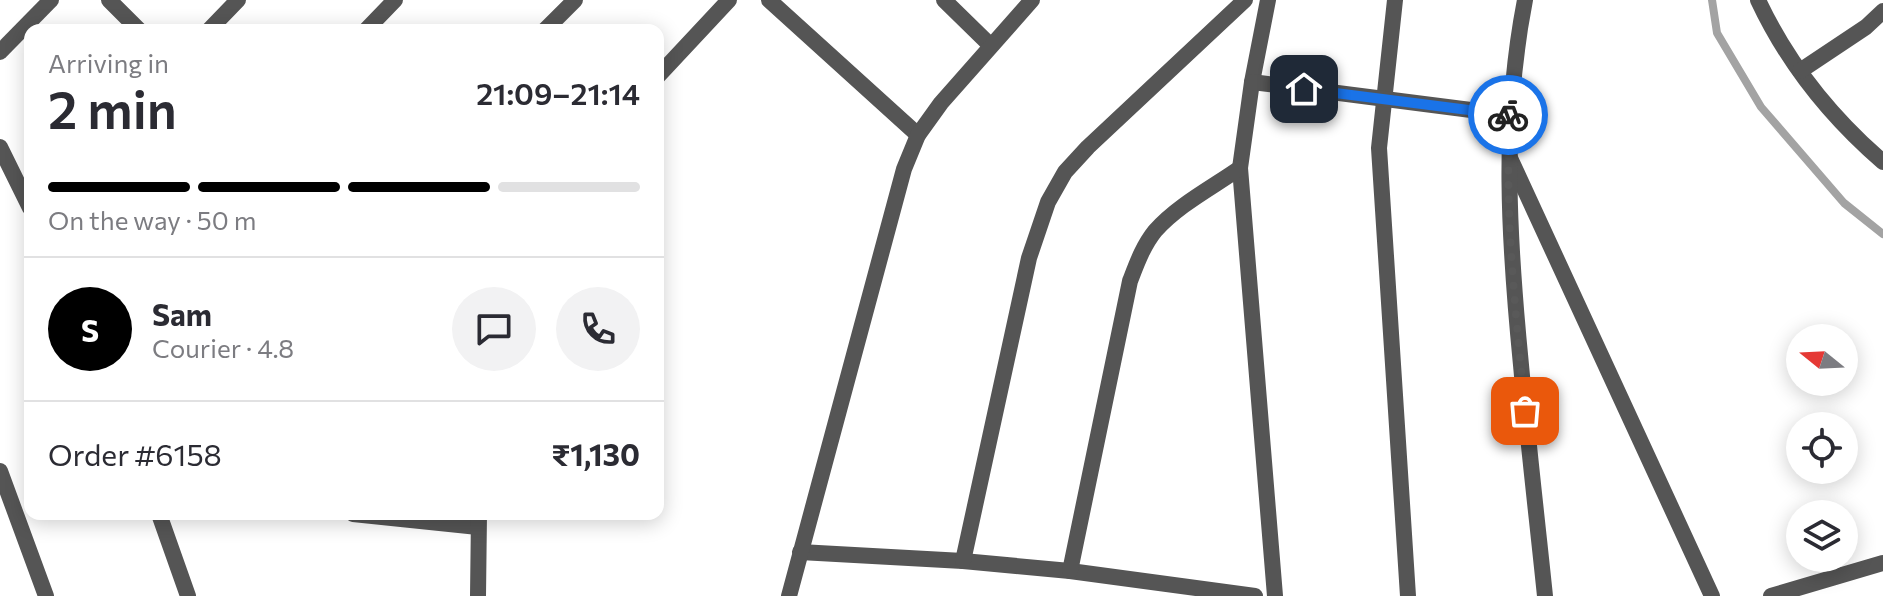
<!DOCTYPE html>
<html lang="en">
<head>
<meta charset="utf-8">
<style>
  body { margin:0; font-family:Commissioner,sans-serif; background:#f2f2f3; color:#2b2b33; height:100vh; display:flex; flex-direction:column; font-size:30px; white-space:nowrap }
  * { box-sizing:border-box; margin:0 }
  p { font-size:26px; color:#7c7c81 }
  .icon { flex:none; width:44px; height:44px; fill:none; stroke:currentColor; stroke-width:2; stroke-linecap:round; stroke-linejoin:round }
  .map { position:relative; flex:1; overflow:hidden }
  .side { position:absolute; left:24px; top:24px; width:640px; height:496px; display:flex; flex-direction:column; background:#fff; border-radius:16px; box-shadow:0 4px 20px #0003 }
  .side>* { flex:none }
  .needle { width:52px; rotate:288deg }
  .tools { position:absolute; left:1786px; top:324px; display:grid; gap:16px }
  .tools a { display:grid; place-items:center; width:72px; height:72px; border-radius:50%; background:#fff; box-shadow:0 4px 20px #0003; font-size:40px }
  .pin { position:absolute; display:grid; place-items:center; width:68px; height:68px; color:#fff; margin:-34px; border-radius:16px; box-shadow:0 4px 12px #0006 }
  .courier { position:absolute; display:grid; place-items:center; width:80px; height:80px; margin:-40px; border:6px solid #1a73e8; border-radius:50%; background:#fff; color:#222; box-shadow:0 2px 10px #0007 }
  .headline em { font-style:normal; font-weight:600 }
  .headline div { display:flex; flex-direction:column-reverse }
  .headline { display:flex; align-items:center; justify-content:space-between; height:136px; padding:0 24px }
  h1 { font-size:52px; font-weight:600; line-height:60px }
  .bar { display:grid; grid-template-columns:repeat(4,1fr); gap:12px 8px; align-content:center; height:96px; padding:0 24px }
  .bar i { height:10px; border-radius:6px; background:#e1e1e2 }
  .bar .current { background:#000 }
  .bar p { grid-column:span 4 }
  .line { display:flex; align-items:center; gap:20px; padding:0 24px; border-top:2px solid #e1e1e2 }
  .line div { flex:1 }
  .round { display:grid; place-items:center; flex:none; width:84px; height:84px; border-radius:42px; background:#f2f2f3 }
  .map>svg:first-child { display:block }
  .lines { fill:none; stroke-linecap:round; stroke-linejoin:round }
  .stream { stroke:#a3a3a3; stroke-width:8 }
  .minor { stroke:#555; stroke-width:16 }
  .tertiary { stroke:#555; stroke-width:16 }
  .done { stroke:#595959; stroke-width:8; stroke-dasharray:0 14.4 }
  .route { stroke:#1a73e8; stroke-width:10 }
</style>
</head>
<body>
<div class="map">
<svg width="1883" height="596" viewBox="0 0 1883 596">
  <rect width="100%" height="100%" fill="#fff"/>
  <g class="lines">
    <path class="stream" d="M 1712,0 L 1717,33 L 1761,107 L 1844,203 L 1883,234"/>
    <g class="minor">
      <path d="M 109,0 L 139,30"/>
      <path d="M 769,0 L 918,135"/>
      <path d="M 944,0 L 990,45"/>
      <path d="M 1268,0 L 1252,82 L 1240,168 L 1275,596"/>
      <path d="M 1395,0 L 1379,148 L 1408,596"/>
      <path d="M 1758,0 C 1787,62 1831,117 1883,162"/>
      <path d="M 209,30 L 238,0"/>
      <path d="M 366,30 L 395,0"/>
      <path d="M 545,30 L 575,0"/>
      <path d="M 0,52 L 51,0"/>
      <path d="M 1800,71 L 1866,27 L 1883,11"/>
      <path d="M 658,76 L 729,0"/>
      <path d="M 1252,82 L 1510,115"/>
      <path d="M 0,147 L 30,208"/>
      <path d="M 1510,158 L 1712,596"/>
      <path d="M 0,471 L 46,596"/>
      <path d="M 159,514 L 188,596"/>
      <path d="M 353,514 L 478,527"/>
      <path d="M 800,552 L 963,561 L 1070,571 L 1255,596"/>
      <path d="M 963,561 L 1029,258 L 1048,202 L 1065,172 L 1088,147 L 1245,0"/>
      <path d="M 1070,571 L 1130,281 C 1137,263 1143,246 1155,231 C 1178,205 1213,187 1240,168"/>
      <path d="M 478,596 L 479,514"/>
      <path d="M 789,596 L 904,169 L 918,135 L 941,103 L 1032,0"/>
      <path d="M 1771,596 L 1883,563"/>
    </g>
    <path class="tertiary" d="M 1525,0 C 1501,122 1509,242 1521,365 C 1528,442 1537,519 1545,596"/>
  </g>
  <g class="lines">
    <path class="done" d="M 1508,115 L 1510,115 C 1504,214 1516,313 1525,411"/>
    <path class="route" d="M 1304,89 L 1508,115"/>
  </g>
</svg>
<div class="tools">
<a><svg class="needle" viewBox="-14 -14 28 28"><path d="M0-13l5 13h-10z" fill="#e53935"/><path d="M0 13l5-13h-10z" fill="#7c7c81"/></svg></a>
<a><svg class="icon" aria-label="locate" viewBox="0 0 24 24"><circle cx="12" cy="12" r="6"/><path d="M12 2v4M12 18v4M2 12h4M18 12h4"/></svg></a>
<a><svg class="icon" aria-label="layers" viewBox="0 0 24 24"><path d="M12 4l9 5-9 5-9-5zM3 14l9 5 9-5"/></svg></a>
</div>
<div class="pin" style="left:1525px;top:411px;background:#ea580c"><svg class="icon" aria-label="bag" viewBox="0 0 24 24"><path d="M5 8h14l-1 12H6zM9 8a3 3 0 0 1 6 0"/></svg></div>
<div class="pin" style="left:1304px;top:89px;background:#1f2937"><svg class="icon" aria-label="home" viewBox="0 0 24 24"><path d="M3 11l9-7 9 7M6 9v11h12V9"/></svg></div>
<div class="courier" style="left:1508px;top:115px"><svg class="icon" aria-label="bike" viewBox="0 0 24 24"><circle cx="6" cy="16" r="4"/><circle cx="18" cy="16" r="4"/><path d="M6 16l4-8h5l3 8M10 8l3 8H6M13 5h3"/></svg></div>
<section class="side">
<div class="headline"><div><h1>2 min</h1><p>Arriving in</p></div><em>21:09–21:14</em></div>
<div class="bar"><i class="current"></i><i class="current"></i><i class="current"></i><i></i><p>On the way · 50 m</p></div>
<div class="line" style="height:144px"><b class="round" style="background:#000;color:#fff">S</b><div><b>Sam</b><p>Courier · 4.8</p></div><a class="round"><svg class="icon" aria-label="chat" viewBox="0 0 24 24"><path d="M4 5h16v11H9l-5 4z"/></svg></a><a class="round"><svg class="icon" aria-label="phone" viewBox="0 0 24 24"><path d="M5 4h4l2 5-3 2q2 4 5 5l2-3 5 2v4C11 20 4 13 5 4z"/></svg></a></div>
<div class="line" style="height:104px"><div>Order #6158</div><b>₹1,130</b></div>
</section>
</div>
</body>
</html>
